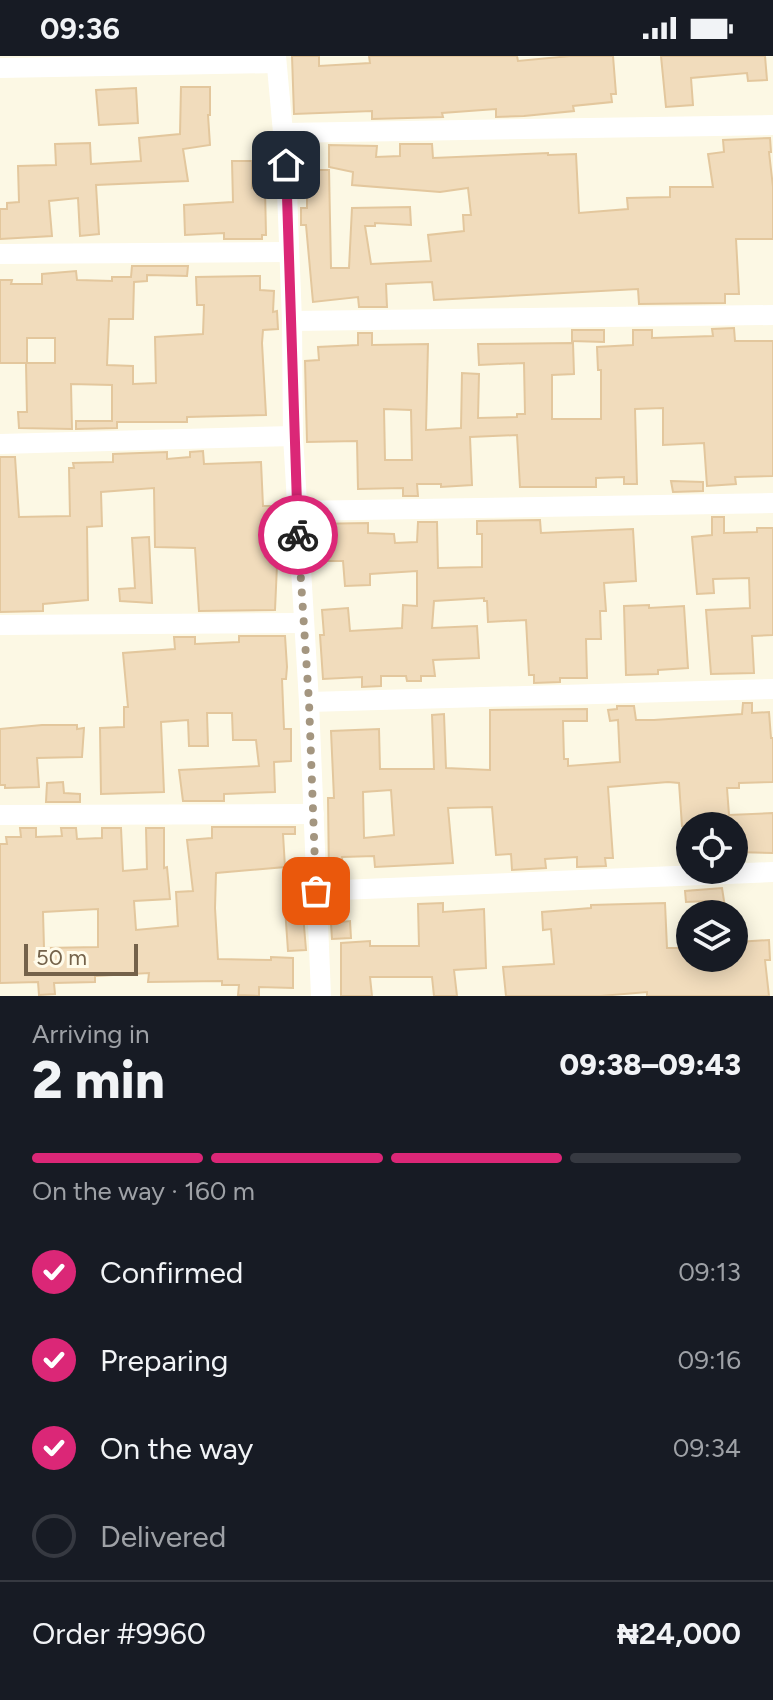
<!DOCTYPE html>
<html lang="en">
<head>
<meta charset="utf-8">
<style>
  body { margin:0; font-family:Figtree,sans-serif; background:#20242c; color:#f1f3f6; height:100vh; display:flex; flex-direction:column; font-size:30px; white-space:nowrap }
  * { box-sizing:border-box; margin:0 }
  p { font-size:26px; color:#9ea1a6 }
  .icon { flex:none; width:44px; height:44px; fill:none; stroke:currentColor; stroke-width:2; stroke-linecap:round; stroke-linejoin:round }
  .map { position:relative; height:940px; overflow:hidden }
  .drawer { display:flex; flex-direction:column; background:#171b24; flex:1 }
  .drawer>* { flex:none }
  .tools { position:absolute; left:676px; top:756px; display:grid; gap:16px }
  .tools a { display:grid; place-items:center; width:72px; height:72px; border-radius:50%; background:#171b24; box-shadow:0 4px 20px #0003; font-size:40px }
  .scale { position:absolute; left:24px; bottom:20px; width:114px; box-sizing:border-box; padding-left:8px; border:4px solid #74624a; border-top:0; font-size:22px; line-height:28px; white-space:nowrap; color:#74624a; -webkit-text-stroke:6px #fffbea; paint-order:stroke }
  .pin { position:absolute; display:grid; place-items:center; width:68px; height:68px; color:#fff; margin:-34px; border-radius:16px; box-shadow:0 4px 12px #0006 }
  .courier { position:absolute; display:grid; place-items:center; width:80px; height:80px; margin:-40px; border:6px solid #db2777; border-radius:50%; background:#fff; color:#222; box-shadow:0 2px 10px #0007 }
  .headline em { font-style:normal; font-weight:800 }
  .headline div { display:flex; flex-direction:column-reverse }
  .headline { display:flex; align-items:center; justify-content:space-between; height:136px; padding:0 32px }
  h1 { font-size:52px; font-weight:800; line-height:60px }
  .bar { display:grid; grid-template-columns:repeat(4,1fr); gap:12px 8px; align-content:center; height:96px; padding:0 32px }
  .bar i { height:10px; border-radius:6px; background:#363941 }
  .bar .active { background:#db2777 }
  .bar p { grid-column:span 4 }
  .line { display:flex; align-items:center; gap:20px; padding:0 32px; border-top:2px solid #363941 }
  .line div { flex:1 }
  ol { padding:0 32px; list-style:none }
  li { display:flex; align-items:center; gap:24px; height:88px }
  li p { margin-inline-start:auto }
  li .icon { padding:8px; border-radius:50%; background:#db2777; color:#fff; stroke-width:4 }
  li:last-child { color:#9ea1a6 }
  li i { width:44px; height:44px; border:4px solid #363941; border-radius:50% }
  .status { display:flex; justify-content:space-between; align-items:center; height:56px; padding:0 40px; background:#171b24; direction:ltr }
  .status svg { height:22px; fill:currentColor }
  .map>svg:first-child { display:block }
  .building { fill:#f1dcbc; stroke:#e3c79d; stroke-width:2; fill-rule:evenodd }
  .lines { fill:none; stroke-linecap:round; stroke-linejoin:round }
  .minor { stroke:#fff; stroke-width:20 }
  .done { stroke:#a49680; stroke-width:8; stroke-dasharray:0 14.4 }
  .route { stroke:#db2777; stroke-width:10 }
</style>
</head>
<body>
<div class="status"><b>09:36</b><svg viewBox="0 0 49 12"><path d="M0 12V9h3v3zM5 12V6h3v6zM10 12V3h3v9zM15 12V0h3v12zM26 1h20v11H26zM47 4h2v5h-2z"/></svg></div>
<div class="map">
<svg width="773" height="940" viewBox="0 0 773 940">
  <rect width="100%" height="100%" fill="#fcf8e4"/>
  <g class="building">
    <path d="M 292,0 L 319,0 L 319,10 L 370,7 L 369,0 L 517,0 L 518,5 L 570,0 L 613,0 L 616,38 L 611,38 L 612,46 L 573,50 L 574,55 L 524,60 L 496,61 L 496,53 L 442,57 L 443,61 L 372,63 L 372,55 L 294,58 Z"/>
    <path d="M 661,0 L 765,0 L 767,24 L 748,25 L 747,17 L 691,22 L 693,49 L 666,51 Z"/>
    <path d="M 181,31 L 210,31 L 210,59 L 208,59 L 210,89 L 183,93 L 188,125 L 96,129 L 99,178 L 80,180 L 78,142 L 49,145 L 52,180 L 0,183 L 0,153 L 7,153 L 7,147 L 19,146 L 18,110 L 56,109 L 55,88 L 90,87 L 91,108 L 141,105 L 139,82 L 180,78 Z"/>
    <path d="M 136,32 L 138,67 L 99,69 L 96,34 Z"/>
    <path d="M 770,82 L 771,96 L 769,96 L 773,131 L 773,183 L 736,183 L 739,238 L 725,238 L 725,247 L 639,248 L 638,233 L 434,244 L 432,226 L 386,228 L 387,251 L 359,251 L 358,241 L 313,246 L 306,169 L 301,169 L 301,152 L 307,152 L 307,114 L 329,114 L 331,212 L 349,212 L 352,152 L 410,151 L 411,169 L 375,167 L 375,170 L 365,170 L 371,208 L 431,205 L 428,179 L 464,175 L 463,159 L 471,159 L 468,132 L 440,136 L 352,129 L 353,116 L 329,111 L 329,89 L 377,90 L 376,101 L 400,100 L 400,88 L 432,88 L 433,102 L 548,97 L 548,99 L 576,98 L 579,157 L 628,153 L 627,142 L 670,141 L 670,131 L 713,131 L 708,98 L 724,96 L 723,84 Z"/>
    <path d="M 232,105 L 252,105 L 252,132 L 265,132 L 266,179 L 262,179 L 262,183 L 224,183 L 224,177 L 185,179 L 184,149 L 233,146 Z"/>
    <path d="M 132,210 L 188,210 L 187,220 L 147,219 L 147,225 L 134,226 L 133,263 L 109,263 L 107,309 L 133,310 L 133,328 L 156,327 L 155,281 L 203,278 L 204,249 L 197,249 L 196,221 L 260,220 L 260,234 L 274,235 L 273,256 L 277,255 L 278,273 L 263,274 L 262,287 L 266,359 L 187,361 L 187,366 L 117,366 L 117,372 L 76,373 L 76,365 L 112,365 L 112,329 L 71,328 L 72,373 L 19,372 L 18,356 L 27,356 L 26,307 L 55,307 L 55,282 L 27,282 L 27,307 L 0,307 L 0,224 L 12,224 L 11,228 L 42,228 L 42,218 L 76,215 L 77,224 L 112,225 L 112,221 L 131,221 Z"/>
    <path d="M 734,272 L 735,285 L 773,285 L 773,420 L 735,421 L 736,428 L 707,430 L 704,387 L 663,389 L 663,352 L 635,353 L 637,428 L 624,428 L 624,421 L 596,422 L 596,431 L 520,431 L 517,379 L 470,381 L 472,429 L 441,431 L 441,428 L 417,428 L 418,440 L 403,440 L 403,432 L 358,433 L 357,385 L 307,386 L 305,305 L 319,304 L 318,291 L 358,289 L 358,277 L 372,277 L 372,289 L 428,288 L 426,374 L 461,372 L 462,317 L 479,318 L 478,362 L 517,361 L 517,358 L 525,358 L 524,307 L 479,309 L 478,288 L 573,287 L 574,318 L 552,319 L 552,363 L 601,363 L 601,314 L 598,314 L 597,291 L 633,289 L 633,274 L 652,274 L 652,282 L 713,280 L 712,273 ZM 384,353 L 411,354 L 412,404 L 385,404 Z"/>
    <path d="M 572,274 L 604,274 L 604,286 L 572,285 Z"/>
    <path d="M 203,395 L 204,408 L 261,406 L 263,450 L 284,450 L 286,476 L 279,476 L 282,508 L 277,509 L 275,554 L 199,555 L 195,492 L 155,491 L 154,432 L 101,436 L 102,470 L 87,471 L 88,544 L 43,548 L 43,555 L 0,556 L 0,401 L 15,401 L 19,461 L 70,460 L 69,412 L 74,412 L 73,407 L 113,406 L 113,398 L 167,396 L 167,403 L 190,401 L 190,396 Z"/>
    <path d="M 671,425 L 703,426 L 703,435 L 673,436 Z"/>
    <path d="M 712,461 L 724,461 L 724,477 L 757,476 L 757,472 L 773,472 L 773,579 L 752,580 L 754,617 L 711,618 L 706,554 L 750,552 L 749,522 L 713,523 L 714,537 L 697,538 L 692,481 L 712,479 Z"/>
    <path d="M 540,464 L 541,477 L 633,473 L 636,525 L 604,527 L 606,555 L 600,555 L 601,583 L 586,583 L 587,622 L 560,622 L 560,626 L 534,627 L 534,619 L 529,619 L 526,564 L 488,566 L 487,545 L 484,545 L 484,542 L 434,545 L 432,572 L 477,570 L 479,602 L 433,604 L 435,620 L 421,620 L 421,625 L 407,625 L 406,620 L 381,620 L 381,630 L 362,631 L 362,621 L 323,623 L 320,579 L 324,579 L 322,554 L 348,552 L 350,575 L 402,572 L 403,549 L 417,550 L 417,515 L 370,518 L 370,529 L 345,530 L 343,505 L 314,505 L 311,468 L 368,467 L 368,477 L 394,478 L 395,487 L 417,486 L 418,466 L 437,466 L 438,512 L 482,511 L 482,478 L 477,478 L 477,465 Z"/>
    <path d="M 149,481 L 152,547 L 120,545 L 119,533 L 135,532 L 132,482 Z"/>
    <path d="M 649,549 L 649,552 L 684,550 L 688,612 L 658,614 L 658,618 L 626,619 L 624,550 Z"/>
    <path d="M 239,580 L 285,580 L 287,611 L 286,623 L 282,623 L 284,673 L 291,673 L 291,705 L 274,706 L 275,736 L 224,738 L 224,745 L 183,745 L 179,714 L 259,710 L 256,684 L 233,684 L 232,657 L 207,657 L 208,690 L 189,690 L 188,664 L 161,666 L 164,736 L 101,738 L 100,672 L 124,671 L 124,651 L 128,651 L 123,597 L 175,593 L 174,581 L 195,581 L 195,588 L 239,586 Z"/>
    <path d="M 743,647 L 752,647 L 752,657 L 769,656 L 771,682 L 773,682 L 773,726 L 739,727 L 739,732 L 727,732 L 729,759 L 773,757 L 773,797 L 734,796 L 734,770 L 682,770 L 679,727 L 668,726 L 608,731 L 613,802 L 605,802 L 606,810 L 577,811 L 577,801 L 545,803 L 546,812 L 512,814 L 511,798 L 496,799 L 492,751 L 448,752 L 453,807 L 375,811 L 374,800 L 342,801 L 343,820 L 329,820 L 328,742 L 334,742 L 331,675 L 379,673 L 380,713 L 434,713 L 432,659 L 444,658 L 446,712 L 490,714 L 490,654 L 587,653 L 587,665 L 563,665 L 564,703 L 568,703 L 568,710 L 620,706 L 618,664 L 610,665 L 608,654 L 617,653 L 617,650 L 634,650 L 636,664 L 654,664 L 742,658 ZM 391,734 L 394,779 L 364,782 L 363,736 Z"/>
    <path d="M 42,669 L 77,669 L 77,673 L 84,672 L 82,701 L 37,702 L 39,731 L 5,732 L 5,729 L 0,729 L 0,673 Z"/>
    <path d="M 63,726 L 64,737 L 80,738 L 80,746 L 46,746 L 47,727 Z"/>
    <path d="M 212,771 L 295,771 L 295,778 L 283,778 L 285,811 L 216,817 L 215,852 L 218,903 L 271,904 L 271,901 L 293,902 L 293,932 L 259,931 L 259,940 L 238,939 L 239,929 L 222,929 L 222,925 L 148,926 L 149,917 L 95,920 L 95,926 L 54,927 L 55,938 L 39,939 L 38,926 L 0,927 L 0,788 L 7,788 L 6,781 L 21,781 L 20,772 L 36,772 L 36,781 L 62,780 L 61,772 L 76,772 L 77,783 L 102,782 L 102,772 L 121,772 L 123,815 L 147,813 L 146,772 L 164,772 L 164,812 L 167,811 L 170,843 L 134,845 L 136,874 L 178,870 L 176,836 L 193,835 L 187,784 L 212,782 ZM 98,853 L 98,891 L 44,892 L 43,856 Z"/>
    <path d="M 300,822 L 306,894 L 288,895 L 283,823 Z"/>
    <path d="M 722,832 L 726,858 L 709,858 L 708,845 L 686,846 L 685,835 Z"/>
    <path d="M 443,847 L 443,856 L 484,853 L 486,912 L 454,914 L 457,940 L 434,940 L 432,921 L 370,921 L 372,940 L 341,940 L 341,887 L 370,885 L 370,890 L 419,890 L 418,848 Z"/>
    <path d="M 665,847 L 667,892 L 690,892 L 690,902 L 708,902 L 708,904 L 734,902 L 738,900 L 737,886 L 769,884 L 770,904 L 765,904 L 769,940 L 647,940 L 647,936 L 601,940 L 506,940 L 503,911 L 554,908 L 551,873 L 543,874 L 542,856 L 591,852 L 591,849 Z"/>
    <path d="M 340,851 L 341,866 L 350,865 L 351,882 L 332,883 L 330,852 Z"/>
  </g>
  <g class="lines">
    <g class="minor">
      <path d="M 276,0 L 286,109 L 292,265 L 293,380 L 309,646 L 321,940"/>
      <path d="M 0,12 L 276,7"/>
      <path d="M 283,77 L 773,69"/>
      <path d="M 0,198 L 289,196"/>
      <path d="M 292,265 L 773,259"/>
      <path d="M 0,388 L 293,380"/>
      <path d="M 296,455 L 773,447"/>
      <path d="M 0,569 L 303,567"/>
      <path d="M 309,646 L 773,633"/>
      <path d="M 0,759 L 314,758"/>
      <path d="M 316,835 L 773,816"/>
    </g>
  </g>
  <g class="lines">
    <path class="done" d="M 298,479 L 309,646 L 316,835"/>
    <path class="route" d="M 286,109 L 298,479"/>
  </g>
</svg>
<div class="tools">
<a><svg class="icon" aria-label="locate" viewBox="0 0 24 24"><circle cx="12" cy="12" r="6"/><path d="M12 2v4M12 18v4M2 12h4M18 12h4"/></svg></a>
<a><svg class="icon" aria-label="layers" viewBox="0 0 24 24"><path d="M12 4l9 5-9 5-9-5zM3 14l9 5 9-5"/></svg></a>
</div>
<div class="scale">50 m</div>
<div class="pin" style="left:316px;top:835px;background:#ea580c"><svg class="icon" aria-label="bag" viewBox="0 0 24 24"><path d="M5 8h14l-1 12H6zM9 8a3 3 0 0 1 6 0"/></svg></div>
<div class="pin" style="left:286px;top:109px;background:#1f2937"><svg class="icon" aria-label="home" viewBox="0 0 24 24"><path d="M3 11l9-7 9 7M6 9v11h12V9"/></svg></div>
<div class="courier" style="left:298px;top:479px"><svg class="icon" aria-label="bike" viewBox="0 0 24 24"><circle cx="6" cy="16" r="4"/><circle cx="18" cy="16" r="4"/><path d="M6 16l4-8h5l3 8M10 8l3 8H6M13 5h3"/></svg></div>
</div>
<section class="drawer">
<div class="headline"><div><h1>2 min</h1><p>Arriving in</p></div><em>09:38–09:43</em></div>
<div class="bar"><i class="active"></i><i class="active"></i><i class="active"></i><i></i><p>On the way · 160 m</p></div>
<ol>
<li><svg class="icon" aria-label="check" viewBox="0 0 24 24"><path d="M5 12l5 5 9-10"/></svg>Confirmed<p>09:13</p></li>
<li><svg class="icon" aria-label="check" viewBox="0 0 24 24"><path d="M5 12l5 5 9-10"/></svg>Preparing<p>09:16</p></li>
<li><svg class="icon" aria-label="check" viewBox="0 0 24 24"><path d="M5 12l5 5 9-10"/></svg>On the way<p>09:34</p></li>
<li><i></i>Delivered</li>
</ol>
<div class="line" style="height:104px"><div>Order #9960</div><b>₦24,000</b></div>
</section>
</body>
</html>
